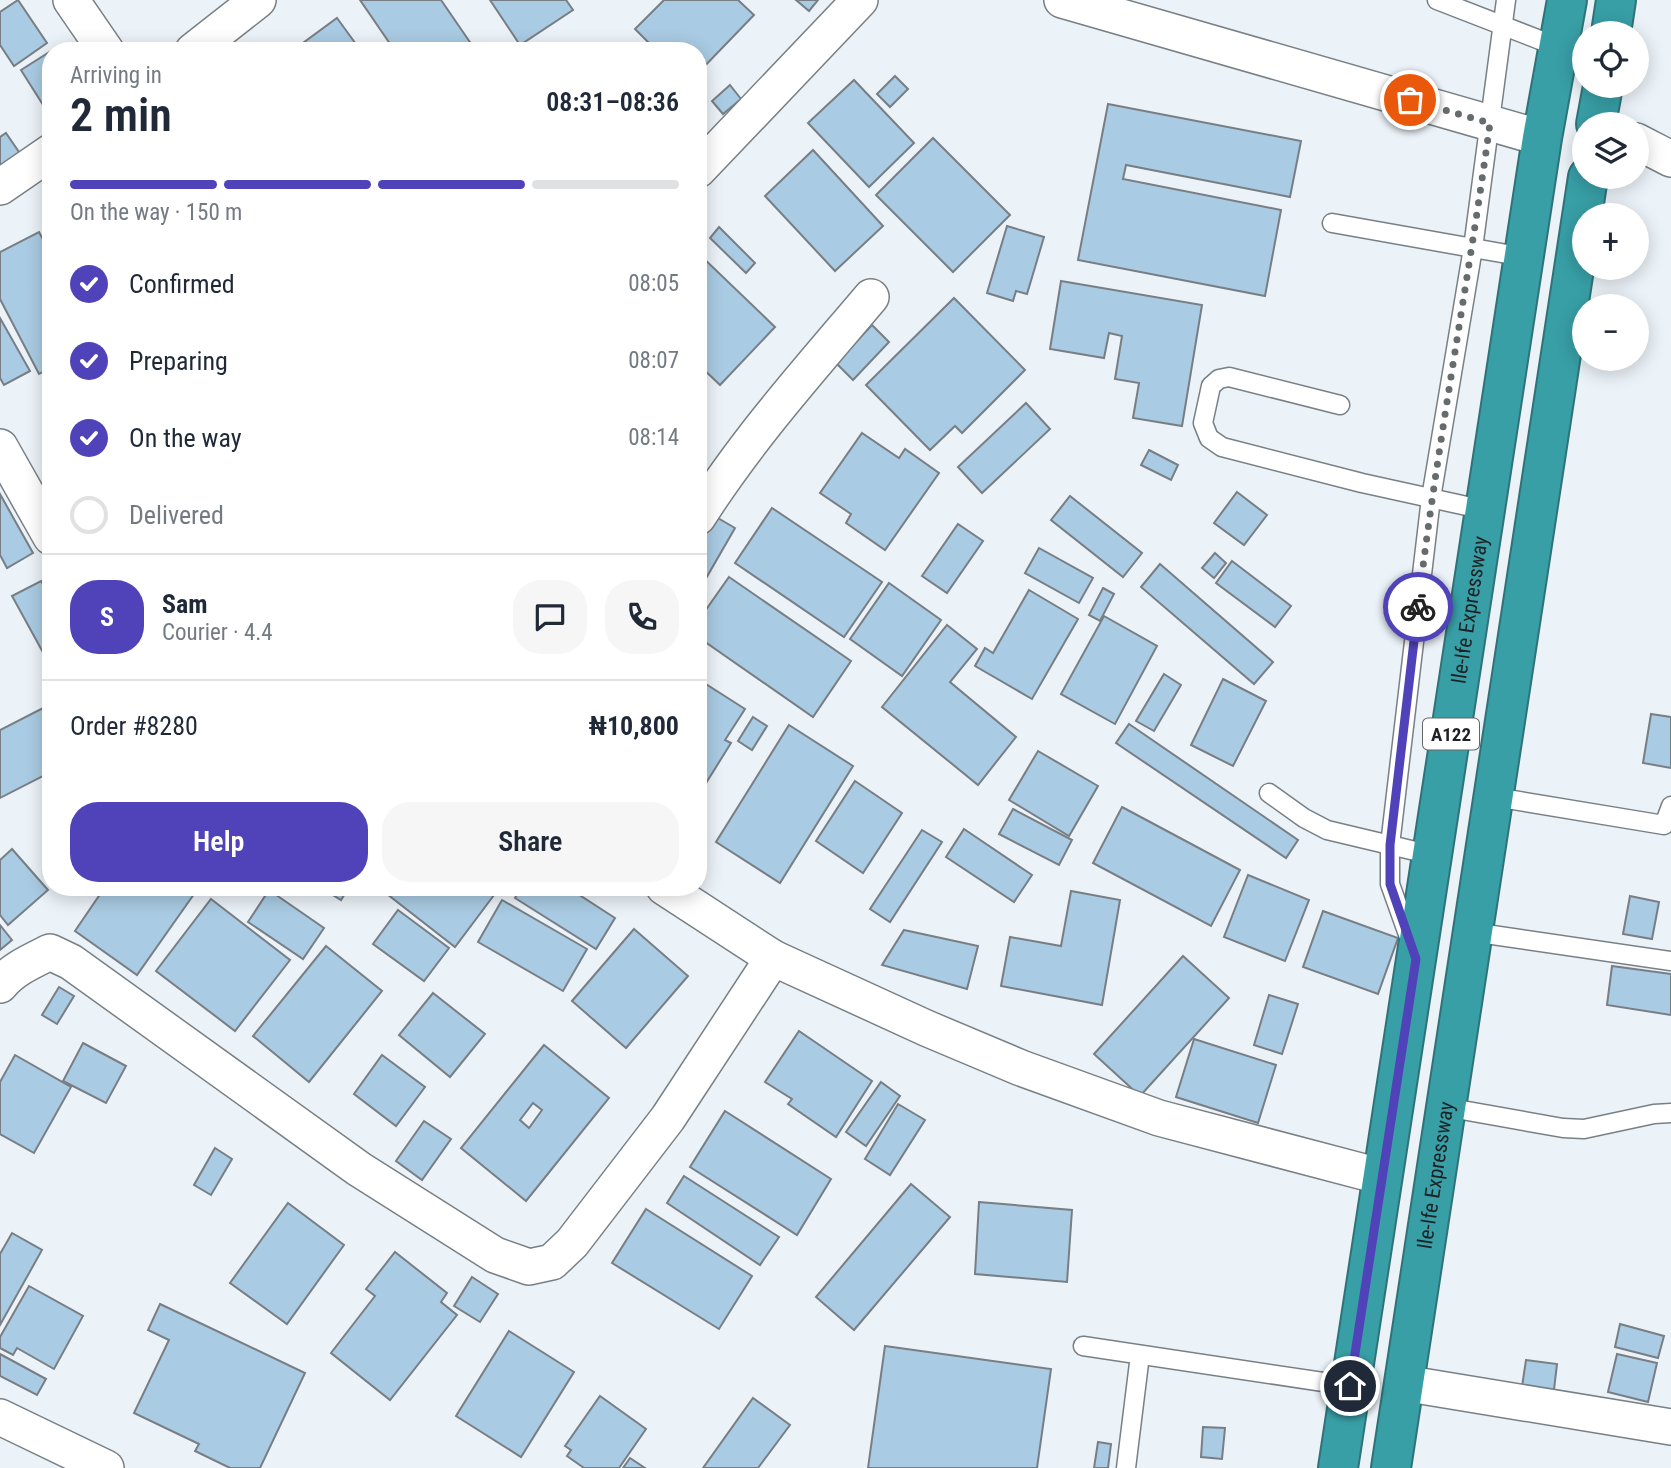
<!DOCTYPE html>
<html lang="en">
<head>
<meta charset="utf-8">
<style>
  body { margin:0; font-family:"Roboto Condensed",sans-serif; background:#f6f6f7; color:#1f2937; height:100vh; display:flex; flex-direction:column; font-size:26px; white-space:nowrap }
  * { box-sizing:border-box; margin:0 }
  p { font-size:23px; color:#747a83 }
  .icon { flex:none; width:38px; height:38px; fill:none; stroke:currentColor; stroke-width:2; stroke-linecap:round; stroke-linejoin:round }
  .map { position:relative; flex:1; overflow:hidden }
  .sheet { position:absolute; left:42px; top:42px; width:665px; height:854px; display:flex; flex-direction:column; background:#fff; border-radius:28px; box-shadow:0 4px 18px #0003 }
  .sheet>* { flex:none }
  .buttons { position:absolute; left:1572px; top:21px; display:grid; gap:14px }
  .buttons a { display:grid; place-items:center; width:77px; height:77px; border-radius:50%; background:#fff; box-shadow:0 4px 18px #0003; font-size:35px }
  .pin { position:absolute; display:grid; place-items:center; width:60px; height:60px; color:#fff; margin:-30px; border:4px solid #fff; border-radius:50%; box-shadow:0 2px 7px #0007 }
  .courier { position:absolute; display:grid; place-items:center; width:70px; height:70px; margin:-35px; border:5px solid #5043ba; border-radius:50%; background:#fff; color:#222; box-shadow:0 2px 9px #0007 }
  .summary em { font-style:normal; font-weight:600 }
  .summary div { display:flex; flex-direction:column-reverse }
  .summary { display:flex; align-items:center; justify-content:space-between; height:119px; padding:0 28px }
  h1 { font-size:46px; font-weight:600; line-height:52px }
  .bar { display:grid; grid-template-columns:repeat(4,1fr); gap:10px 7px; align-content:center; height:84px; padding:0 28px }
  .bar i { height:9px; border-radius:5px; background:#e0e1e3 }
  .bar .on { background:#5043ba }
  .bar p { grid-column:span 4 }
  .line { display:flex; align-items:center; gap:18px; padding:0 28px; border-top:2px solid #e0e1e3 }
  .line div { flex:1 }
  .round { display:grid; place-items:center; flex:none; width:74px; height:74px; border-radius:28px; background:#f6f6f7 }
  ol { padding:0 28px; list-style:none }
  li { display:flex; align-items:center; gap:21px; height:77px }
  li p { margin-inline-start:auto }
  li .icon { padding:7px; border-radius:50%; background:#5043ba; color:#fff; stroke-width:4 }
  li:last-child { color:#747a83 }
  li i { width:38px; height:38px; border:4px solid #e0e1e3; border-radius:50% }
  .primary-button { display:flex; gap:14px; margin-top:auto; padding:14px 28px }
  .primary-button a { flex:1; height:80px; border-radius:28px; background:#5043ba; color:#fff; font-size:28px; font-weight:600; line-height:80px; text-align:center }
  .primary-button a+a { background:#f6f6f7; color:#1f2937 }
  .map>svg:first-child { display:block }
  .building { fill:#a9cbe3; stroke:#787e83; stroke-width:2; fill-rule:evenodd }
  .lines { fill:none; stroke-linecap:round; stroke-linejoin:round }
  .lane-casing { stroke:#798085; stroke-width:21 }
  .street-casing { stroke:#798085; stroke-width:38 }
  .highway-casing { stroke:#2f7378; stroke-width:42 }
  .lane { stroke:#fff; stroke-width:18 }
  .street { stroke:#fff; stroke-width:35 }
  .highway { stroke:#389fa6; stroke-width:38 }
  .done { stroke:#666b6e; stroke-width:7; stroke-dasharray:0 12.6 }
  .route { stroke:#5043ba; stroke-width:9 }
  .labels { text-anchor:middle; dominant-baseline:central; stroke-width:6; stroke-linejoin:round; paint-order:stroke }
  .shield { fill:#fff; stroke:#626466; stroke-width:2 }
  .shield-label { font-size:19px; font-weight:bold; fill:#1f2224 }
  .street-label { font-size:21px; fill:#1f2224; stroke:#fff }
</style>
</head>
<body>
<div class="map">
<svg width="1671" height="1468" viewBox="0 0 1671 1468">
  <rect width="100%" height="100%" fill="#ebf2f8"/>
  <g class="building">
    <path d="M 18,0 L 47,43 L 14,66 L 0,45 L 0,12 Z"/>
    <path d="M 360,0 L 441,0 L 476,51 L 395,51 Z"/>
    <path d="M 490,0 L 566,0 L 573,10 L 520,45 Z"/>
    <path d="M 664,0 L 738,0 L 754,15 L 698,73 L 698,51 L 657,51 L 635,29 Z"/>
    <path d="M 796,0 L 818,0 L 809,11 Z"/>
    <path d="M 337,18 L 361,51 L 292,51 Z"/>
    <path d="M 51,51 L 51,115 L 50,116 L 21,70 Z"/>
    <path d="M 895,76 L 908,89 L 890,107 L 877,94 Z"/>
    <path d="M 854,80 L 914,143 L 869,187 L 808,123 Z"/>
    <path d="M 730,85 L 741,99 L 723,114 L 712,101 Z"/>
    <path d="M 1108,104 L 1301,141 L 1290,197 L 1126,165 L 1123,179 L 1281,210 L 1265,296 L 1078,260 Z"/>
    <path d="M 6,133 L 21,155 L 0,168 L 0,137 Z"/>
    <path d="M 933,138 L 1010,215 L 953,272 L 876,195 Z"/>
    <path d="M 813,150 L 883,226 L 835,271 L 765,196 Z"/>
    <path d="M 1007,226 L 1044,237 L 1027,294 L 1016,291 L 1013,301 L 987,293 Z"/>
    <path d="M 719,227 L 755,263 L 746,273 L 710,238 Z"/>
    <path d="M 39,232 L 51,254 L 51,368 L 39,374 L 0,299 L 0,252 Z"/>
    <path d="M 698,253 L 775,327 L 720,385 L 698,364 Z"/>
    <path d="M 1061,281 L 1202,305 L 1182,426 L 1133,418 L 1139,383 L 1115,379 L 1122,336 L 1109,333 L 1104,358 L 1050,349 Z"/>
    <path d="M 954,298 L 1025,370 L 962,433 L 955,426 L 930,450 L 866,385 Z"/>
    <path d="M 0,318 L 30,371 L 4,385 L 0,378 Z"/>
    <path d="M 872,325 L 889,342 L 853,380 L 836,363 Z"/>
    <path d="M 1026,403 L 1050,429 L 982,493 L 958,467 Z"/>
    <path d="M 862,433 L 899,458 L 905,449 L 939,473 L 885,550 L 846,523 L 851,514 L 820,493 Z"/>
    <path d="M 1149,450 L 1178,465 L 1171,480 L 1141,465 Z"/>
    <path d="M 1237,492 L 1267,515 L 1244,545 L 1214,523 Z"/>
    <path d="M 0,494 L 33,553 L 7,568 L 0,555 Z"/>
    <path d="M 1070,496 L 1142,553 L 1123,577 L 1051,520 Z"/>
    <path d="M 772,508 L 882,582 L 844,637 L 735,563 Z"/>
    <path d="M 711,514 L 735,528 L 701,587 L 698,585 L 698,537 Z"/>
    <path d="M 958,524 L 983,541 L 947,593 L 922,576 Z"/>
    <path d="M 1039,548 L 1093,578 L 1079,603 L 1025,573 Z"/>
    <path d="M 1215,553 L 1226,563 L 1214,578 L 1202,568 Z"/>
    <path d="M 1232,561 L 1291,606 L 1275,627 L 1216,583 Z"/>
    <path d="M 1160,564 L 1273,662 L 1254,684 L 1141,587 Z"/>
    <path d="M 729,577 L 851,661 L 813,717 L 698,637 L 698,621 Z"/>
    <path d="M 41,581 L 51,599 L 51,667 L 12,596 Z"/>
    <path d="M 889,583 L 941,620 L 902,676 L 850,639 Z"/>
    <path d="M 1103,588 L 1114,594 L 1100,621 L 1089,615 Z"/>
    <path d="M 1029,590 L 1078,619 L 1032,699 L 975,666 L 985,648 L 993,653 Z"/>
    <path d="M 1104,616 L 1157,646 L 1115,724 L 1061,694 Z"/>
    <path d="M 947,625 L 977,649 L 950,682 L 1016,737 L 978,785 L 882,707 Z"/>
    <path d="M 1164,674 L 1181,685 L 1154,731 L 1136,721 Z"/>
    <path d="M 698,679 L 745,709 L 725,740 L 731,743 L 703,788 L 698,785 Z"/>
    <path d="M 1223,679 L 1266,701 L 1233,766 L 1191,745 Z"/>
    <path d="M 51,704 L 51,772 L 0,798 L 0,730 Z"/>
    <path d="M 1651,714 L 1671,717 L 1671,768 L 1643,763 Z"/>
    <path d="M 753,717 L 767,726 L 752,750 L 738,741 Z"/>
    <path d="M 1129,724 L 1298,840 L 1286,858 L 1116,743 Z"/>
    <path d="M 789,725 L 853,766 L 780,883 L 716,842 Z"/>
    <path d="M 1038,751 L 1098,786 L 1069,836 L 1009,800 Z"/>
    <path d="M 855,781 L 902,813 L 863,873 L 816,841 Z"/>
    <path d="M 1122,807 L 1240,870 L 1211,926 L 1093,863 Z"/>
    <path d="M 1013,809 L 1072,840 L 1059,865 L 999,834 Z"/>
    <path d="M 964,829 L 1032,875 L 1014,902 L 946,857 Z"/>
    <path d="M 922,830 L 942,842 L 890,922 L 870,909 Z"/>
    <path d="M 12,849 L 48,890 L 8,925 L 0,915 L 0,860 Z"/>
    <path d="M 1248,875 L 1309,900 L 1285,961 L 1224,937 Z"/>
    <path d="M 105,887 L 199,887 L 137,975 L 75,931 Z"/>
    <path d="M 320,887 L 349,887 L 341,900 Z"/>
    <path d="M 378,887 L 500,887 L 455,947 Z"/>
    <path d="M 522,887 L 567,887 L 615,918 L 596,949 L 515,898 Z"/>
    <path d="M 269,890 L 324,928 L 303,959 L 248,922 Z"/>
    <path d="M 1071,891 L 1120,900 L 1102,1005 L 1001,986 L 1010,937 L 1061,946 Z"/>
    <path d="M 1630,896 L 1659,902 L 1652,939 L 1623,934 Z"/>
    <path d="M 211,899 L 290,960 L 235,1031 L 156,971 Z"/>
    <path d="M 502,900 L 587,949 L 563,991 L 478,942 Z"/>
    <path d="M 398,910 L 449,948 L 424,981 L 373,944 Z"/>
    <path d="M 1323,911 L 1398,938 L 1378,994 L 1303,967 Z"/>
    <path d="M 0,925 L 12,940 L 0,950 Z"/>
    <path d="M 634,929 L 688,976 L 626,1048 L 572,1001 Z"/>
    <path d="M 904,930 L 978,946 L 967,989 L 882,965 Z"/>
    <path d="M 326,946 L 382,991 L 309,1082 L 253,1036 Z"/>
    <path d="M 1183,956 L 1229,998 L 1140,1096 L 1094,1054 Z"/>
    <path d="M 1612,966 L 1671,974 L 1671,1015 L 1607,1005 Z"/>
    <path d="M 59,987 L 74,996 L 57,1024 L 42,1015 Z"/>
    <path d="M 433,993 L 485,1034 L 450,1077 L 399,1035 Z"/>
    <path d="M 1269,995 L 1298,1004 L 1282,1054 L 1254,1045 Z"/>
    <path d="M 799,1031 L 872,1081 L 836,1137 L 788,1104 L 792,1099 L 765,1082 Z"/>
    <path d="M 1194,1039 L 1276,1065 L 1258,1123 L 1176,1097 Z"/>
    <path d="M 83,1043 L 126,1066 L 106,1103 L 63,1081 Z"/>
    <path d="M 544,1045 L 609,1098 L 526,1201 L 461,1148 ZM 533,1103 L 542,1110 L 529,1128 L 520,1120 Z"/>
    <path d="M 15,1055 L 71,1087 L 34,1153 L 0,1134 L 0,1082 Z"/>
    <path d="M 382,1055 L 425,1087 L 396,1126 L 354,1094 Z"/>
    <path d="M 881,1082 L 900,1096 L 866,1146 L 846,1132 Z"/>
    <path d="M 898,1104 L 925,1120 L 890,1175 L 865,1159 Z"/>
    <path d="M 725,1111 L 831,1179 L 797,1235 L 690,1167 Z"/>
    <path d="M 424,1121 L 451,1139 L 422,1180 L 396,1161 Z"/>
    <path d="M 215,1148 L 232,1159 L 211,1195 L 194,1185 Z"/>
    <path d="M 684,1176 L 779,1237 L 760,1265 L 667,1203 Z"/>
    <path d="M 911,1184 L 950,1217 L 854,1330 L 816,1297 Z"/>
    <path d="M 979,1202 L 1072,1210 L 1067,1282 L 975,1274 Z"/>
    <path d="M 288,1203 L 344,1245 L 287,1324 L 230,1283 Z"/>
    <path d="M 646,1209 L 752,1276 L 719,1329 L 612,1263 Z"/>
    <path d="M 12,1233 L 42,1250 L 0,1325 L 0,1254 Z"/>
    <path d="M 395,1252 L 447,1293 L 441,1302 L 457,1315 L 390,1400 L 331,1353 L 375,1296 L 366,1289 Z"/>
    <path d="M 472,1277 L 498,1294 L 480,1322 L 454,1306 Z"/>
    <path d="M 29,1286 L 83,1316 L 54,1369 L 17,1348 L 13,1355 L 0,1348 L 0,1337 Z"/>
    <path d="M 160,1304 L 305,1373 L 260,1468 L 230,1468 L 195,1451 L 199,1444 L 134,1413 L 169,1340 L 148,1330 Z"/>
    <path d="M 1620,1324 L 1664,1336 L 1658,1358 L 1615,1347 Z"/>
    <path d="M 509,1331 L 574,1372 L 521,1457 L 456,1416 Z"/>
    <path d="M 885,1346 L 1051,1369 L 1037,1468 L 868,1468 Z"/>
    <path d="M 0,1354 L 46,1379 L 37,1395 L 0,1376 Z"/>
    <path d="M 1617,1354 L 1657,1363 L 1648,1402 L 1608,1392 Z"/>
    <path d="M 1526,1360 L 1557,1364 L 1553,1398 L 1521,1393 Z"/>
    <path d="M 600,1396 L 646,1429 L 619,1468 L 584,1468 L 567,1456 L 571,1450 L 565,1446 Z"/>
    <path d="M 753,1398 L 790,1425 L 758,1468 L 703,1468 Z"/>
    <path d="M 1203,1427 L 1225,1428 L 1222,1459 L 1201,1457 Z"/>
    <path d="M 1098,1442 L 1111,1444 L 1108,1468 L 1094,1468 Z"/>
    <path d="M 630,1458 L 645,1468 L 623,1468 Z"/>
  </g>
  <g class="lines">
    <g class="lane-casing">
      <g id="lane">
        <path d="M 1437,0 L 1558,47"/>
        <path d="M 1332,223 L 1524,257"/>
        <path d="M 1340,405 L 1229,377 L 1219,379 L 1211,386 L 1203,423 L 1209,438 L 1222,447 L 1362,483 L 1485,510"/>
        <path d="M 1269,793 L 1304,818 L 1327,830 L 1432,855"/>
        <path d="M 1495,797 L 1664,825 L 1671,806"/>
        <path d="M 1472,932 L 1671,961"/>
        <path d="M 1410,940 L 1390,884 L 1390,845 L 1431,498 L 1473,248 L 1506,0"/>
        <path d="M 1445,1107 L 1563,1128 L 1584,1129 L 1654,1114 L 1671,1113"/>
        <path d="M 1083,1346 L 1350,1386"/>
        <path d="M 1126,1468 L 1140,1355"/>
      </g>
    </g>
    <g class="street-casing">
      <g id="street">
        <path d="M 71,0 L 106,51"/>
        <path d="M 1062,0 L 1542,138"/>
        <path d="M 193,51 L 258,0"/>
        <path d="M 1636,141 L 1671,159"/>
        <path d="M 698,170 L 860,0"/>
        <path d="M 0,187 L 51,152"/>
        <path d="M 0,447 L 51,537"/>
        <path d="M 698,517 C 748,438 811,368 871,297"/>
        <path d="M 664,887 L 773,958 L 926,1028 L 1021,1068 L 1159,1118 L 1383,1177"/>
        <path d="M 0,985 C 13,969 32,961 50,952 L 71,962 L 359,1169 L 495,1255 L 529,1267 L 552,1262 L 572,1243 L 668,1118 L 773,958"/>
        <path d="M 1403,1383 L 1671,1427"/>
        <path d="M 0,1417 L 106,1468"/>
      </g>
    </g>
    <g class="highway-casing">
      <g id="highway">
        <path d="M 1611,33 L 1616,0"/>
        <path d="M 1596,124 L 1603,86"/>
        <path id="s1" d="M 1338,1468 L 1542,138 L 1567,0"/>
        <path id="s2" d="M 1391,1468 L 1588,177"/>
      </g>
    </g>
    <use href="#lane" class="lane"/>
    <use href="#street" class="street"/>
    <use href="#highway" class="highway"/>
  </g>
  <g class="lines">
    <path class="done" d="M 1410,100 L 1490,123 C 1468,285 1437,445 1418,607"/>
    <path class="route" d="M 1350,1386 L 1416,959 L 1390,884 L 1390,845 L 1418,607"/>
  </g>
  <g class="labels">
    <rect class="shield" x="1423" y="718.5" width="56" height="31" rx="5"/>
    <g class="shield-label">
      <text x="1451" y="734">A122</text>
    </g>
    <g class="street-label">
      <text stroke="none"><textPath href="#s1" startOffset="868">Ile-Ife Expressway</textPath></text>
      <text stroke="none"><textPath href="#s2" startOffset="296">Ile-Ife Expressway</textPath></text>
    </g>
  </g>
</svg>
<div class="buttons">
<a><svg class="icon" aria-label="locate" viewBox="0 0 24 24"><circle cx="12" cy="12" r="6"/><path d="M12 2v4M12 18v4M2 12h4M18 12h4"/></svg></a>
<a><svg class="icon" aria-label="layers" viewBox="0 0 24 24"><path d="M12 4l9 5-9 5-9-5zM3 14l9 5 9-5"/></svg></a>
<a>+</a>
<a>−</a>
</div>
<div class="pin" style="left:1410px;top:100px;background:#ea580c"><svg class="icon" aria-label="bag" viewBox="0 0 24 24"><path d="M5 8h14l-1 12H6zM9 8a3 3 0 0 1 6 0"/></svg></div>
<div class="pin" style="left:1350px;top:1386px;background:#1f2937"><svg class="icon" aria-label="home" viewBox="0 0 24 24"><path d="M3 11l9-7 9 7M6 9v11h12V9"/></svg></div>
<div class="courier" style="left:1418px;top:607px"><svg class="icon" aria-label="bike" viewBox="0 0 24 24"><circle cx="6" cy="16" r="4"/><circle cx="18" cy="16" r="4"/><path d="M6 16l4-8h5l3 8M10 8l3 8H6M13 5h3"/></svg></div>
<section class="sheet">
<div class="summary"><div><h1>2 min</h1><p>Arriving in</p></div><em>08:31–08:36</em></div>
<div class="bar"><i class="on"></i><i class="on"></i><i class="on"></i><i></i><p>On the way · 150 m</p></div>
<ol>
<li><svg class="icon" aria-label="check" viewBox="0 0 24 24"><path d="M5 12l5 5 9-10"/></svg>Confirmed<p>08:05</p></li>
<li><svg class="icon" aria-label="check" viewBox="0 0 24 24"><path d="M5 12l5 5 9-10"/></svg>Preparing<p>08:07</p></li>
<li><svg class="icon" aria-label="check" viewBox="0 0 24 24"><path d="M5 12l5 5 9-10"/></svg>On the way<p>08:14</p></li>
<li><i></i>Delivered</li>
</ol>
<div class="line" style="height:126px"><b class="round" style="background:#5043ba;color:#fff">S</b><div><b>Sam</b><p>Courier · 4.4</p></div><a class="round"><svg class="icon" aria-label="chat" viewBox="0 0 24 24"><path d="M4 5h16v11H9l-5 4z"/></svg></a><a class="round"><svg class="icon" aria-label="phone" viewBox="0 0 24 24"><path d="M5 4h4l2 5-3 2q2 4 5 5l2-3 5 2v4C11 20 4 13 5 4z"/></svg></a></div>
<div class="line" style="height:91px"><div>Order #8280</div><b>₦10,800</b></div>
<div class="primary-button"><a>Help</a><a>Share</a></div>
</section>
</div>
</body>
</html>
